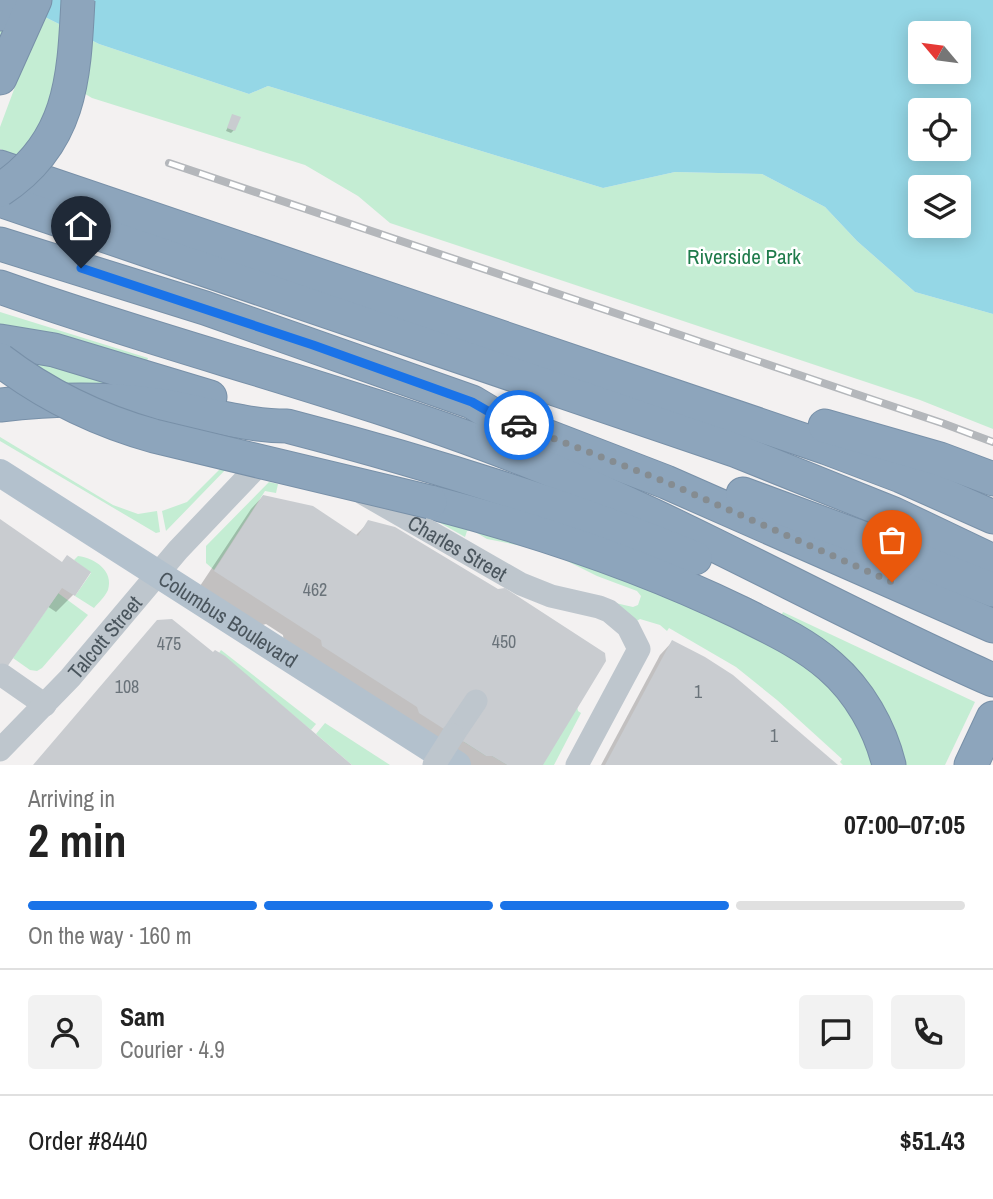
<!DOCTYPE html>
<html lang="en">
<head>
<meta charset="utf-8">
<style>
  body { margin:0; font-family:"Archivo Narrow",sans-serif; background:#f2f2f2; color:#222; height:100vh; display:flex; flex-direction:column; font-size:26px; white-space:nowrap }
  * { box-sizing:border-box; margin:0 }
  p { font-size:23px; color:#767676 }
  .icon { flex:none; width:38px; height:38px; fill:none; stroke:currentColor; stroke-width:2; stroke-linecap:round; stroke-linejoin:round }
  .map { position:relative; height:765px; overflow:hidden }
  .side { display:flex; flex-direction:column; background:#fff; flex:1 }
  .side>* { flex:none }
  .needle { width:46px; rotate:299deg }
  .buttons { position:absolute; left:908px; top:21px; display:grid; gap:14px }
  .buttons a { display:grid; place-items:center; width:63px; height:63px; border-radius:7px; background:#fff; box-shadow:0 4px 18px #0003; font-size:35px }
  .pin { position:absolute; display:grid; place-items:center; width:60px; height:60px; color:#fff; margin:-72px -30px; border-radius:50% 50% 50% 0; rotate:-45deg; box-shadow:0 0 7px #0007 }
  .pin .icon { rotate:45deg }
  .courier { position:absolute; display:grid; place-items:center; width:70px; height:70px; margin:-35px; border:5px solid #1a73e8; border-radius:50%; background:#fff; color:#222; box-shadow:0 2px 9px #0007 }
  .head em { font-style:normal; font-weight:800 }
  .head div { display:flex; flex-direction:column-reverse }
  .head { display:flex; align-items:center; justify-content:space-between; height:119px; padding:0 28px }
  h1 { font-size:46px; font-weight:800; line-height:52px }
  .bar { display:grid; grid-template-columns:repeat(4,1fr); gap:10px 7px; align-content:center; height:84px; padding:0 28px }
  .bar i { height:9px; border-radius:5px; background:#e0e0e0 }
  .bar .on { background:#1a73e8 }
  .bar p { grid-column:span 4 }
  .line { display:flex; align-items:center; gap:18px; padding:0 28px; border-top:2px solid #e0e0e0 }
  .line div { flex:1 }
  .round { display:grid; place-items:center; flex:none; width:74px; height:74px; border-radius:7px; background:#f2f2f2 }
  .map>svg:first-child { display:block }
  .green { fill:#c4edd3 }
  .water { fill:#95d7e6; fill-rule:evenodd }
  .shadow { fill:#0003 }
  .building { fill:#c9ccd0 }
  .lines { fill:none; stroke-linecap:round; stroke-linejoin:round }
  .highway-casing { stroke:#7890a8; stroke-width:35 }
  .minor { stroke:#bec6cd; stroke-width:23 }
  .major { stroke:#b3c1cd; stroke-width:28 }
  .highway { stroke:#8da5bc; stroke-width:33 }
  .rail-casing { stroke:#b4b7bb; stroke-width:8 }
  .rail { stroke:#fff; stroke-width:5; stroke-dasharray:16; stroke-linecap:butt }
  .highway-bridge-casing { stroke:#7890a8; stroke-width:35; stroke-linecap:butt }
  .minor-bridge { stroke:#bec6cd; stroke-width:23 }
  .highway-bridge { stroke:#8da5bc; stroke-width:33 }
  .done { stroke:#858c91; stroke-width:7; stroke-dasharray:0 12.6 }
  .route { stroke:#1a73e8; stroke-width:9 }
  .labels { text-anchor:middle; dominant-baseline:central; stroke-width:5; stroke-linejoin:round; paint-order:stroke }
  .number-label { font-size:18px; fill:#6a737a }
  .park-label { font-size:21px; fill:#1f7b4b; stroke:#fff }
  .street-label { font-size:21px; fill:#4a555d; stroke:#fff }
</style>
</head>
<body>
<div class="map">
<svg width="993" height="765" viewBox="0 0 993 765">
  <rect width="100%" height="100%" fill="#f3f1f1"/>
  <g class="green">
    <path d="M 0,0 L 11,0 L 99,44 L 249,94 L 268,86 L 603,188 L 675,172 L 762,174 L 825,207 L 857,241 L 915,292 L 993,314 L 993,429 L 920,400 L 390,223 L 358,196 L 305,165 L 92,98 L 60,79 L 44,122 L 20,157 L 0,149 L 0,127 L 22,68 L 0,46 Z"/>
    <path d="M 0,312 L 148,358 L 146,364 L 0,331 Z"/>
    <path d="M 20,354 L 120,382 L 68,392 Z"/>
    <path d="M 0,437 L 113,505 L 138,514 L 157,511 L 160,532 L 156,533 L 0,441 Z"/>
    <path d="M 224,465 L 229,466 L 166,531 L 162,511 L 187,502 Z"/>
    <path d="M 269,482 L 278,484 L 276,493 L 265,491 L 214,570 L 206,563 L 206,546 Z"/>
    <path d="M 428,516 L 599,566 L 748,632 L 807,665 L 844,700 L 876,765 L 843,765 L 840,762 L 842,759 L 777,700 L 736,667 L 669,628 L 667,631 L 660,625 L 640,619 L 633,623 L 611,602 L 633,607 L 638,605 L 641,596 L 637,591 L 597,576 L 563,559 L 522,546 L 487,539 L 472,530 L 467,531 L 465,537 Z"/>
    <path d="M 78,556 C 95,558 114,571 108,590 C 105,597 98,603 94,608 L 75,596 L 91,573 L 74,560 Z"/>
    <path d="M 58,593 L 88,615 L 42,668 L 37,671 L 30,670 L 13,658 Z"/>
    <path d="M 783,612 L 975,702 L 945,765 L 899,765 L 778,622 Z"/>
    <path d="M 221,650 L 316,724 L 311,730 L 219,653 Z"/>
    <path d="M 577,706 L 578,711 L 581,713 L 554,765 L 507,765 L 492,756 L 486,756 L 464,742 L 463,738 Z"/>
    <path d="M 325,723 L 390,765 L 352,765 L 316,734 Z"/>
  </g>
  <path class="water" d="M 11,0 L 993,0 L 993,314 L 915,292 L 857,241 L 825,207 L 762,174 L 675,172 L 603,188 L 268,86 L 249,94 L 99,44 ZM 920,33 L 959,33 L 959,72 L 920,72 ZM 920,110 L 959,110 L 959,149 L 920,149 ZM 920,187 L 959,187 L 959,226 L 920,226 Z"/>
  <g class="shadow">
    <path d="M 233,116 L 234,130 L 231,133 L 226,131 Z"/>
    <path d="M 263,496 L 355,536 L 369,522 L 541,765 L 469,765 L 284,644 L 283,635 L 266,624 L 256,627 L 198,589 L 251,509 Z"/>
    <path d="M 0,521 L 62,564 L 89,573 L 73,595 L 56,612 L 47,606 Z"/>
    <path d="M 672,642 L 836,765 L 601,765 L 660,655 Z"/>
  </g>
  <g class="building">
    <path d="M 232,114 L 241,117 L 235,131 L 227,128 Z"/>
    <path d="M 263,495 L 313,506 L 358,536 L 368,520 L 395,527 L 498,589 L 505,588 L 605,653 L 606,661 L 543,765 L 507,765 L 492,756 L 486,756 L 419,713 L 417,707 L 322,646 L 321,640 L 214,571 Z"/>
    <path d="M 0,519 L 62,562 L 67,555 L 91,572 L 75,596 L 62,588 L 0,677 Z"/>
    <path d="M 172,619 L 213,652 L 215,650 L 225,656 L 352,765 L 33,765 L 157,620 Z"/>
    <path d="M 672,640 L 705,657 L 733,675 L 838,765 L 605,765 Z"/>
  </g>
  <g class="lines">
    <g class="highway-casing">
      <g id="highway">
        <path d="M 0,14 L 8,0"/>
        <path d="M 0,78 L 35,0"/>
        <path d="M 0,167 L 827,448 L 901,476 L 993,517"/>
        <path d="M 0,200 L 737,451 L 894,514 L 993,561"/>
        <path d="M 0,244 L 205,308 L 472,402 L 497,417 L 666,482 L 993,626"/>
        <path d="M 0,287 C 174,349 355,392 526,460 C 686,523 835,611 993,680"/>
        <path d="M 0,341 L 54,350 L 210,397"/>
        <path d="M 0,405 C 50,399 100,398 150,404 C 196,410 241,426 287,426 C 426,462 562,504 695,558"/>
        <path d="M 825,426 L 940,459 L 993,479"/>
        <path d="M 743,494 L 884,546 L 993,590"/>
        <path d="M 430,502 C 537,530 640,564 739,612 C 771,628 804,643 830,666 C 859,691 880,728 889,765"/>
        <path d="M 971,765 L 993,718"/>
      </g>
    </g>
    <g class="minor">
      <path id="s1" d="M 364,494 L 521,584 L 551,596 L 599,607 L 609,611 L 628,627 L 639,649 L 577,765"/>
      <path d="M 2,675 L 45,705"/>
      <path d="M 453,735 L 476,701"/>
      <path id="s2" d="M 0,750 L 70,678 L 178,550 L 256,468 L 271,459"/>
    </g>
    <path class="major" id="s3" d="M 0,473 L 457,765"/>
    <use href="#highway" class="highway"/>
    <g class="rail-casing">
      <path id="rail" d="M 169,163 L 942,423 L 993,442"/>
    </g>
    <use href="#rail" class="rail"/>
    <g class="highway-bridge-casing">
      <g id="highway-bridge">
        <path d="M 0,190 C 72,143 74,77 78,0"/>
        <path d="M 0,360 C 47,396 97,420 154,436 L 430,502"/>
      </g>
    </g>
    <path class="minor-bridge" d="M 434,765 L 453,735"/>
    <use href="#highway-bridge" class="highway-bridge"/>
  </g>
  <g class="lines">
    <path class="done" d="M 519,425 L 666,482 L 892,582"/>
    <path class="route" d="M 81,268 L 313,345 L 472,402 L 498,417 L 519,425"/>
  </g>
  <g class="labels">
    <g class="number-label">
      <text x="315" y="589">462</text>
      <text x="504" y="641">450</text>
      <text x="169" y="643">475</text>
      <text x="127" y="686">108</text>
      <text x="698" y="691">1</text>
      <text x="774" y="735">1</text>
    </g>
    <g class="park-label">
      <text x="744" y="256">Riverside Park</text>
    </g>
    <g class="street-label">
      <text stroke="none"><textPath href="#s1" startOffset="108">Charles Street</textPath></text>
      <text stroke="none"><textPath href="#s3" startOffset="271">Columbus Boulevard</textPath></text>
      <text stroke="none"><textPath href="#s2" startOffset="154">Talcott Street</textPath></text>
    </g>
  </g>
</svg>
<div class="buttons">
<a><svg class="needle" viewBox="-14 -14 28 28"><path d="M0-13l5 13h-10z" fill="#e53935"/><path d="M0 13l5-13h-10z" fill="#767676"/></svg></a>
<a><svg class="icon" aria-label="locate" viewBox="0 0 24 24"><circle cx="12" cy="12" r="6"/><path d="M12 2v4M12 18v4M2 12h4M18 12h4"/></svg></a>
<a><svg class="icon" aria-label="layers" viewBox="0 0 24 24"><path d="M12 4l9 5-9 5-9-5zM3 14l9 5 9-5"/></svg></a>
</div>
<div class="pin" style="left:892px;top:582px;background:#ea580c"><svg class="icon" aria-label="bag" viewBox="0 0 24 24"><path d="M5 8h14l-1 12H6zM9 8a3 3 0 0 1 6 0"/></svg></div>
<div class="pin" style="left:81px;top:268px;background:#1f2937"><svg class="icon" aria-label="home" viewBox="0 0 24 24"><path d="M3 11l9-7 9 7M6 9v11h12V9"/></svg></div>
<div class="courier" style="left:519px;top:425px"><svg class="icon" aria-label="car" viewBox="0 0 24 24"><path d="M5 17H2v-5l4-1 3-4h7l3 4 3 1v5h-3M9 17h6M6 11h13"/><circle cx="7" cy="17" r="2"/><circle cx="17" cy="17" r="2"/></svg></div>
</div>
<section class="side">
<div class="head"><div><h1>2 min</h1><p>Arriving in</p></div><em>07:00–07:05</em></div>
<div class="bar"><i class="on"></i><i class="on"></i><i class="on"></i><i></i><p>On the way · 160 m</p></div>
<div class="line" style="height:126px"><a class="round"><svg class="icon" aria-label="person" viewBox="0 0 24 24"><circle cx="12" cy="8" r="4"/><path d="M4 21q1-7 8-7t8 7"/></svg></a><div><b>Sam</b><p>Courier · 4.9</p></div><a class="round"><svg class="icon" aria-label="chat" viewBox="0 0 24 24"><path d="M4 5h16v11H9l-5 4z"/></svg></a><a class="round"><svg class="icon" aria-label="phone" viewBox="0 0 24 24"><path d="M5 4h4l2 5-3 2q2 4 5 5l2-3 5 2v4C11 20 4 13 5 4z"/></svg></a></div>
<div class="line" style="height:91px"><div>Order #8440</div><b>$51.43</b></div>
</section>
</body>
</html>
